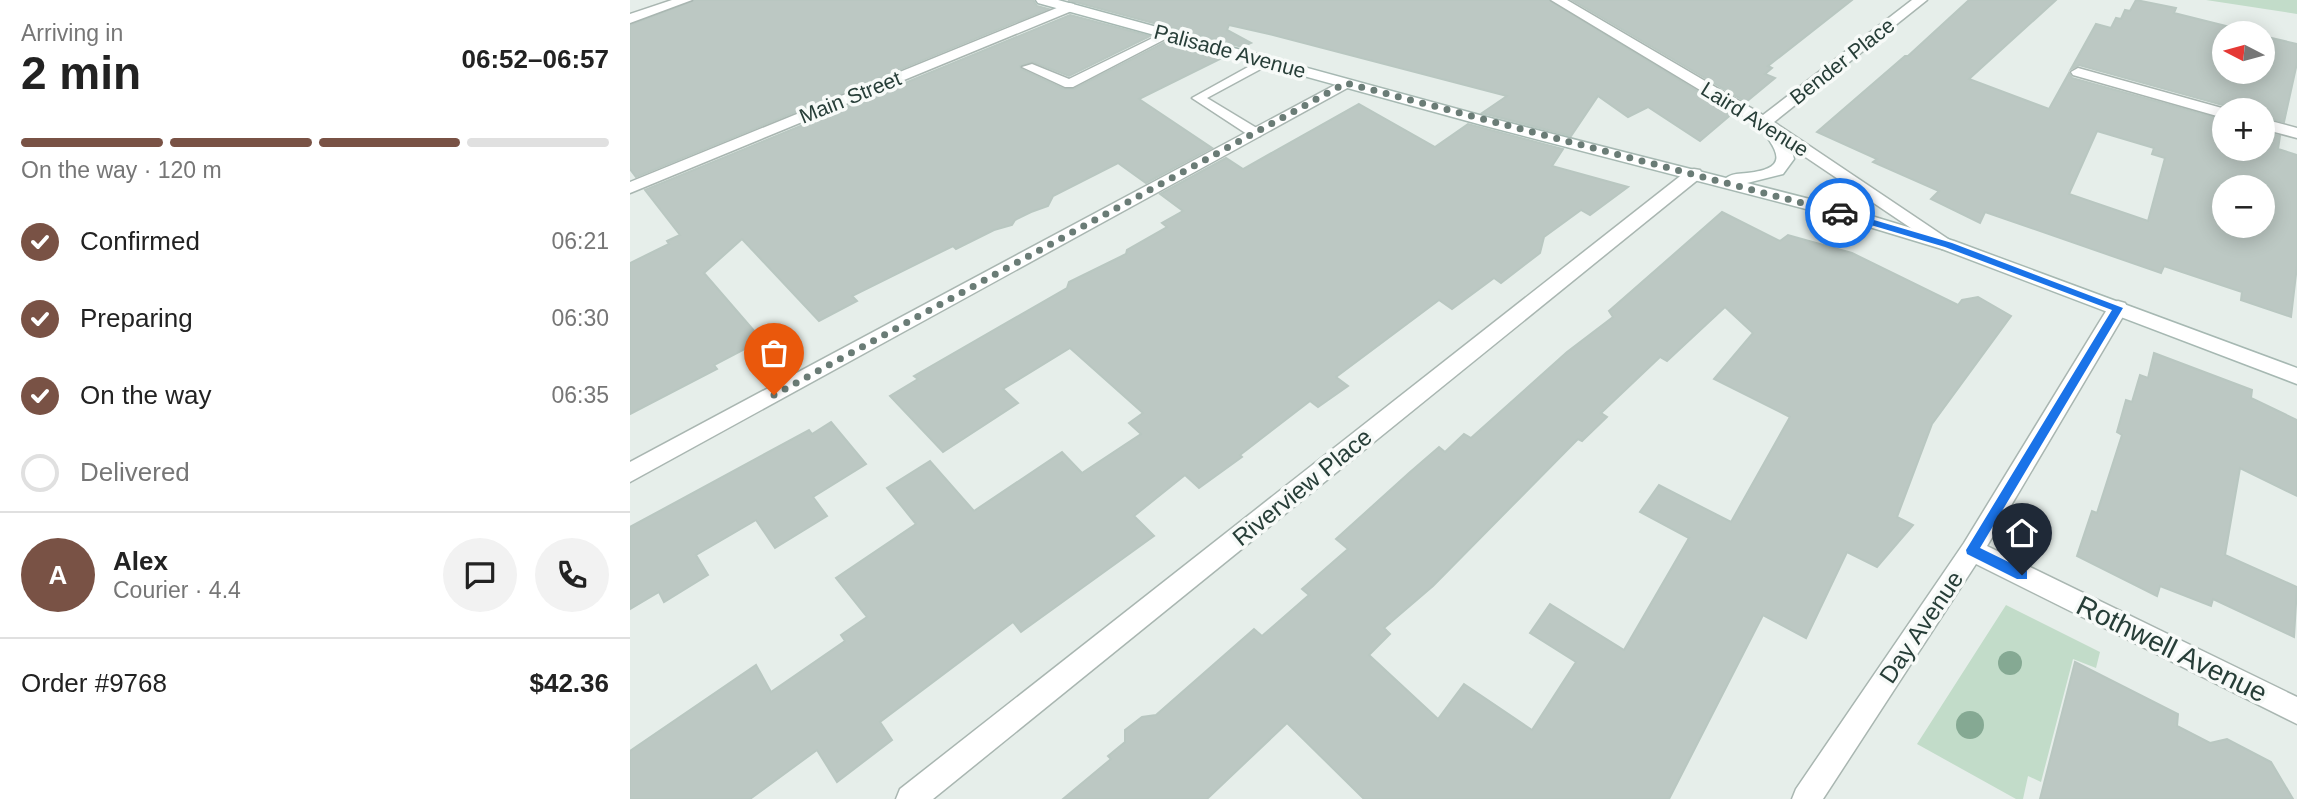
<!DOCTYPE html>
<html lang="en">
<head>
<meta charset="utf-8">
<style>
  body { margin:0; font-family:Arial,sans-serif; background:#f2f2f2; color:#222; height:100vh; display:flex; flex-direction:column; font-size:26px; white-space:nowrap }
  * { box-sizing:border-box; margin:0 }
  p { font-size:23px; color:#767676 }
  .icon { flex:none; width:38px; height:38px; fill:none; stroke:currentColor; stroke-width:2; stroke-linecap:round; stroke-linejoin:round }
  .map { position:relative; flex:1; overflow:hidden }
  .panel { display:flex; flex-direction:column; background:#fff; width:630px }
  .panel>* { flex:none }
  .needle { width:46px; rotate:276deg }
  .controls { position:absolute; left:1582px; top:21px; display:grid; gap:14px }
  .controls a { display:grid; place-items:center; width:63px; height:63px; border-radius:50%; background:#fff; box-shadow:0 4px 18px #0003; font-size:35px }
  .pin { position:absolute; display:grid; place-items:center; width:60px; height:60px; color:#fff; margin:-72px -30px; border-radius:50% 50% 50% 0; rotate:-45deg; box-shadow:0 0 7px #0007 }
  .pin .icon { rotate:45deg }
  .courier { position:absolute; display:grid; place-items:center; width:70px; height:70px; margin:-35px; border:5px solid #1a73e8; border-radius:50%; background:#fff; color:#222; box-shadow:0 2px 9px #0007 }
  .overview em { font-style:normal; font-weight:700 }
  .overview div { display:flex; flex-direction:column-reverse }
  .overview { display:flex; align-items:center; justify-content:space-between; height:119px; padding:0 21px }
  h1 { font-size:46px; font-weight:700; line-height:52px }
  .bar { display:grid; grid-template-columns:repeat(4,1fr); gap:10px 7px; align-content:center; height:84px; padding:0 21px }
  .bar i { height:9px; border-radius:5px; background:#e0e0e0 }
  .bar .active { background:#795245 }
  .bar p { grid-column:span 4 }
  .line { display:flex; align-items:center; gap:18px; padding:0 21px; border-top:2px solid #e0e0e0 }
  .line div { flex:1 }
  .round { display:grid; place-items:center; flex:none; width:74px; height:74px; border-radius:37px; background:#f2f2f2 }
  ol { padding:0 21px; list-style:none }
  li { display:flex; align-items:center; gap:21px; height:77px }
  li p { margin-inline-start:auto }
  li .icon { padding:7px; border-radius:50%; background:#795245; color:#fff; stroke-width:4 }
  li:last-child { color:#767676 }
  li i { width:38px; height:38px; border:4px solid #e0e0e0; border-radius:50% }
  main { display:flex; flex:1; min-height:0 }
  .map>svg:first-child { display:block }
  .green { fill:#c2dcc9 }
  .building { fill:#bcc8c3; stroke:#b9c7c1; stroke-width:2; fill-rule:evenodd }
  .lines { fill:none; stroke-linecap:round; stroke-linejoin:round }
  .service-casing { stroke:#a9b6b1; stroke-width:3 }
  .minor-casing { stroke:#a9b6b1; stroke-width:3 }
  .secondary-casing { stroke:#a6b8b2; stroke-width:3 }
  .service { fill:#fff; fill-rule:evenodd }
  .minor { fill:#fff; fill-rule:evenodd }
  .secondary { fill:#fff; fill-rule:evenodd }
  .tree { fill:#85a993 }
  .route { fill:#1a73e8 }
  .done { stroke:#6a7c76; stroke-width:7; stroke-dasharray:0 12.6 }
  .labels { text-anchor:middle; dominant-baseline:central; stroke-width:7; stroke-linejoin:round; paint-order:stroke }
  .far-street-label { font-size:21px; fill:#273e38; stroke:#f7faf8 }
  .street-label { font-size:24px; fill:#273e38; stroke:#f7faf8 }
  .near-street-label { font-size:28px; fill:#273e38; stroke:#f7faf8 }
</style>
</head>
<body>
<main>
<section class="panel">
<div class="overview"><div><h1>2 min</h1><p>Arriving in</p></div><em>06:52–06:57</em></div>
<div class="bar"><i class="active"></i><i class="active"></i><i class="active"></i><i></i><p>On the way · 120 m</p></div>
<ol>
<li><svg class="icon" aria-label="check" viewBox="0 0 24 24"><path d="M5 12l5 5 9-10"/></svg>Confirmed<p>06:21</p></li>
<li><svg class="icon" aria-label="check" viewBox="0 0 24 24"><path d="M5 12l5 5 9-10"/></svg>Preparing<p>06:30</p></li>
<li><svg class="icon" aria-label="check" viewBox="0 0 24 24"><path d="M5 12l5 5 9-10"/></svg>On the way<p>06:35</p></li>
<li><i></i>Delivered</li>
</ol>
<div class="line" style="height:126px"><b class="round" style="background:#795245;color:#fff">A</b><div><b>Alex</b><p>Courier · 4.4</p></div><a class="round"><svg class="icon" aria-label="chat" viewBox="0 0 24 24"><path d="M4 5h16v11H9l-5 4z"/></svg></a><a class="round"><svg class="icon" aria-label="phone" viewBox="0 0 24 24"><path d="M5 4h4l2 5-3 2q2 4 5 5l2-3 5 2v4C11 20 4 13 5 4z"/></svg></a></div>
<div class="line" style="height:91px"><div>Order #9768</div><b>$42.36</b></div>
</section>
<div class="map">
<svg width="1667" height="799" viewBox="0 0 1667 799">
  <rect width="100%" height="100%" fill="#e6eeea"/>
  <g class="green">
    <path d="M 1576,0 L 1667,0 L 1667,14 Z"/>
    <path d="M 1376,605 L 1470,652 L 1466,668 L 1443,659 L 1411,782 L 1398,776 L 1393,799 L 1386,799 L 1287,744 Z"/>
  </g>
  <g class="building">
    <path d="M 65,0 L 403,0 L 407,6 L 418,9 L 6,177 L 0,169 L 0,25 Z"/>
    <path d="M 438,0 L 919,0 L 1103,113 L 1070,141 L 1018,107 L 998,117 L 968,96 L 941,136 L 852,113 L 877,96 L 639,34 L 599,25 L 597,30 L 621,43 L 612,47 Z"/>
    <path d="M 942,0 L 1222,0 L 1138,66 L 1142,68 L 1135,74 L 1145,78 L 1116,102 Z"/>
    <path d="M 1339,0 L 1426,0 L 1339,79 L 1419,109 L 1439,73 L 1442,78 L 1594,120 L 1594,149 L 1633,149 L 1633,132 L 1650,136 L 1648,149 L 1667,155 L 1667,266 L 1661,317 L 1611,300 L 1612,292 L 1534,266 L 1531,273 L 1355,212 L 1350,223 L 1301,199 L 1309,191 L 1243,162 L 1247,159 L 1187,132 L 1275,56 L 1278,56 ZM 1467,131 L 1524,148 L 1522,154 L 1535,158 L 1518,221 L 1439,194 ZM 1594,187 L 1633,187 L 1633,226 L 1594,226 Z"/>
    <path d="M 1506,0 L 1546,8 L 1544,13 L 1624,33 L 1594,33 L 1594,72 L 1633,72 L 1633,36 L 1667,44 L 1667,63 L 1654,122 L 1633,117 L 1633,110 L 1602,110 L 1600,107 L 1449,65 L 1441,69 L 1466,24 L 1481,28 L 1486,18 L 1491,19 L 1495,10 L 1500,11 Z"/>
    <path d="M 440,15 L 520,36 L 439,76 L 403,62 L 390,66 L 391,69 L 434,89 L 444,89 L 537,41 L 594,57 L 509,99 L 582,148 L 516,183 L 488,163 L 423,196 L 418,206 L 401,212 L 385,220 L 382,225 L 364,230 L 326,249 L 323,246 L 222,296 L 227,301 L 189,321 L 112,239 L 74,273 L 132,340 L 84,365 L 87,369 L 0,414 L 0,263 L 39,244 L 37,241 L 50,235 L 15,190 Z"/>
    <path d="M 729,104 L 805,147 L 838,124 L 933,149 L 922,166 L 998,187 L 960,215 L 951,210 L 914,237 L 910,253 L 871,283 L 864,278 L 822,309 L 809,300 L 706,377 L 718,386 L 688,407 L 680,401 L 610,455 L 612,457 L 569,488 L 555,475 L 504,516 L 524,536 L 391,632 L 383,622 L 250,722 L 262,740 L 207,782 L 187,750 L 120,799 L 0,799 L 0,751 L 126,665 L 141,692 L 215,641 L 211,635 L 237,617 L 206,578 L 286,524 L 257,488 L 300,461 L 344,511 L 432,452 L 452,473 L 511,434 L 499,423 L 513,413 L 440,348 L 373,389 L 388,403 L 313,452 L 260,396 L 288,379 L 284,376 L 437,288 L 439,282 L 496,254 L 497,250 L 537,227 L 532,223 L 553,211 L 530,194 L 596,158 L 613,169 Z"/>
    <path d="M 1092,212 L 1150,241 L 1158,235 L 1222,253 L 1328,305 L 1332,300 L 1348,297 L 1381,316 L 1302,424 L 1267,517 L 1283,525 L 1247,567 L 1217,552 L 1176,638 L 1133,615 L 1039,799 L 734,799 L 657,723 L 577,799 L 433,799 L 481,759 L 478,756 L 495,742 L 495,730 L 512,717 L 526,715 L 624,629 L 632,636 L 679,595 L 672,589 L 718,549 L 706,539 L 779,473 L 809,447 L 815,452 L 834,434 L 841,438 L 937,352 L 983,317 L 979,311 ZM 1095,307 L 1123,333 L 1084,379 L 1160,417 L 1101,522 L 1029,485 L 1010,512 L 1059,538 L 994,650 L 920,604 L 900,633 L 946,662 L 902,730 L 834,684 L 808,719 L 739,655 L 760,634 L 754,628 L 803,586 L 948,439 L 952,441 L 977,417 L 971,413 L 1030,357 L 1037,361 Z"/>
    <path d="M 1524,353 L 1622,390 L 1621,398 L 1667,420 L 1667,496 L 1610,468 L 1595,555 L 1667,587 L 1664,637 L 1583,599 L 1581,606 L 1530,586 L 1527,596 L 1447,556 L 1462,511 L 1467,513 L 1492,435 L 1487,432 L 1496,400 L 1502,402 L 1510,375 L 1518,378 Z"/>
    <path d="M 201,422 L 236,464 L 183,497 L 197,516 L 145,548 L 126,520 L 66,555 L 78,575 L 34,602 L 29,592 L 0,609 L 0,527 L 179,430 L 182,434 Z"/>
    <path d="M 1445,662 L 1548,714 L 1547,726 L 1580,743 L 1597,739 L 1641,762 L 1663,799 L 1410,799 Z"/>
  </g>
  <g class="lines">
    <g class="service-casing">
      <g id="service">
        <path d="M 537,31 L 543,34 L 541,36 L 443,87 L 435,87 L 392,67 L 402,64 L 439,79 Z"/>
        <path d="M 636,57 L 640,58 L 640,64 L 577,98 L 630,130 L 630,136 L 620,136 L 562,98 Z"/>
      </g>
    </g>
    <g class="minor-casing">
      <g id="minor">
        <path d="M 42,0 L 62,0 L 0,23 L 0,14 Z"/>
        <path d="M 921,0 L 937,0 L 1133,115 L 1282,0 L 1297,0 L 1144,122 L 1327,245 L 1324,249 L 1312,249 L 1128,125 Z"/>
        <path d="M 439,3 L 444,4 L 444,10 L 0,193 L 0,182 Z"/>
        <path d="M 1448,68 L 1599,110 L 1600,110 L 1594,110 L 1594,118 L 1443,75 L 1441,72 Z"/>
        <path d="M 716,79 L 723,83 L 721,86 L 0,482 L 0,462 Z"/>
        <path d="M 1633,119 L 1667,128 L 1667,138 L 1633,129 Z"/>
        <path d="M 1064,169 L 1070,170 L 1072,174 L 1070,178 L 303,799 L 266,799 L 270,789 L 1058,170 Z"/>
        <path d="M 1488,301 L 1495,303 L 1498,308 L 1357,546 L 1667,697 L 1667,724 L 1346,564 L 1193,799 L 1162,799 L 1166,789 L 1334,543 L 1481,303 Z"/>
      </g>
    </g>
    <g class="secondary-casing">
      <path id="secondary" d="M 406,0 L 428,0 L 864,119 L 1096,178 C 1103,173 1109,174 1117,173 C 1165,168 1144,147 1126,122 L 1134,117 C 1149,121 1161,145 1164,159 L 1153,174 L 1117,183 L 1215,208 L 1324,241 L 1667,368 L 1667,384 L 1312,249 L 1203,216 L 852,125 L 408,3 Z"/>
    </g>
    <use href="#service" class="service"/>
    <use href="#minor" class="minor"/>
    <use href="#secondary" class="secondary"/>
  </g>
  <g class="tree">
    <circle cx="1380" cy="663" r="12"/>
    <circle cx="1340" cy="725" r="14"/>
  </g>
  <path class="route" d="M 1210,210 L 1322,243 L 1493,308 L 1350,548 L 1397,571 L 1397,579 L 1387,579 L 1337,554 L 1336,550 L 1482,310 L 1315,247 L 1207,215 L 1207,211 Z"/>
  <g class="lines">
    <path class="done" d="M 144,395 L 716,83 L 1210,213"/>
  </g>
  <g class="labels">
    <g class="far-street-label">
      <text transform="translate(600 51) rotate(15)">Palisade Avenue</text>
      <text transform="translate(1212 61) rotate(-38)">Bender Place</text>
      <text transform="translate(220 97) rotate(-22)">Main Street</text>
      <text transform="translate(1125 119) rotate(32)">Laird Avenue</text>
    </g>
    <g class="street-label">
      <text transform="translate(672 487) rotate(-39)">Riverview Place</text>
      <text transform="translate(1291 627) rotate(-56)">Day Avenue</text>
    </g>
    <g class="near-street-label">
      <text transform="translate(1542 649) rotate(26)">Rothwell Avenue</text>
    </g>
  </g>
</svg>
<div class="controls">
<a><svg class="needle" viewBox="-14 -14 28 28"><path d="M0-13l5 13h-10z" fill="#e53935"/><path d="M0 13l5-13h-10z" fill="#767676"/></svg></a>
<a>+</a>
<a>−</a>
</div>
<div class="pin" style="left:144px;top:395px;background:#ea580c"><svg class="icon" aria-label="bag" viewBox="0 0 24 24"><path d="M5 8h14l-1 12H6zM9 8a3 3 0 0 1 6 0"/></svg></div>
<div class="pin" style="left:1392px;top:575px;background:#1f2937"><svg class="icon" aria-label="home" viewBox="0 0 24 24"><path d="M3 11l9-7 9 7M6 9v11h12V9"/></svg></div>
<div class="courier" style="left:1210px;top:213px"><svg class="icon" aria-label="car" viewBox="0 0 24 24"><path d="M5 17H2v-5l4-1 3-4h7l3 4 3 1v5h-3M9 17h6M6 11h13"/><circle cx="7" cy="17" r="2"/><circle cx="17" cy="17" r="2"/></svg></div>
</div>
</main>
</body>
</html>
